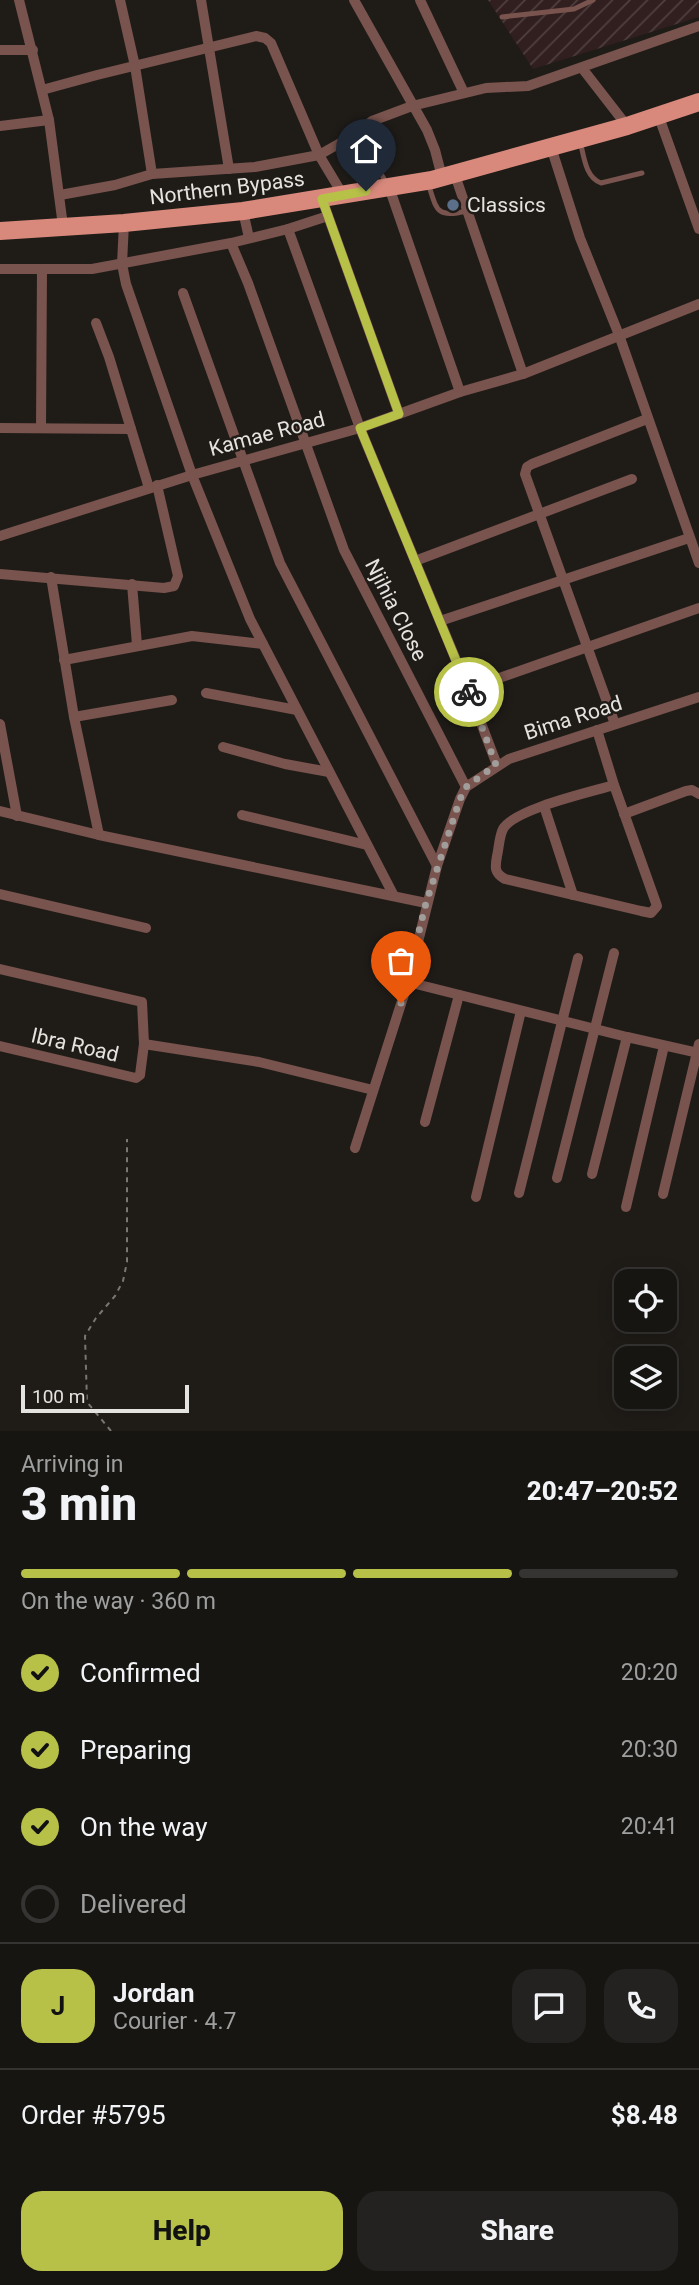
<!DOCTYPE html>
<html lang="en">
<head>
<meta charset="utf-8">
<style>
  body { margin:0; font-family:Roboto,sans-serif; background:#242220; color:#f1f3f6; height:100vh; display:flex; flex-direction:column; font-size:26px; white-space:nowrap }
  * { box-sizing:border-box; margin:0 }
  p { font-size:23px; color:#9e9f9f }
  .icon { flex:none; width:38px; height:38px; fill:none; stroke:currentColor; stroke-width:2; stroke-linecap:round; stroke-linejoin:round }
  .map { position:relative; height:1431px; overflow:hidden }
  .details { display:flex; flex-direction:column; background:#171512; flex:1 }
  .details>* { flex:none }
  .controls { position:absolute; left:614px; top:1269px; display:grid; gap:14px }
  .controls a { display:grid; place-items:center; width:63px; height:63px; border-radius:14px; background:#171512; box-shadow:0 4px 18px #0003,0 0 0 2px #363432; font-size:35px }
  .scale { position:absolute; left:21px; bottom:18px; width:168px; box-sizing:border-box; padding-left:7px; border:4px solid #e5e3e0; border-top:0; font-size:19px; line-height:24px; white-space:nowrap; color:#e5e3e0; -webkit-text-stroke:5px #1f1c18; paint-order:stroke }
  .pin { position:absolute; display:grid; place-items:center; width:60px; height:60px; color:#fff; margin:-72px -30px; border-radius:50% 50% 50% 0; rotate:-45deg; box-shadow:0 0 7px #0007 }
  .pin .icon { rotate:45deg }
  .courier { position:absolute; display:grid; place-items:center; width:70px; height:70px; margin:-35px; border:5px solid #b7c148; border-radius:50%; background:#fff; color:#222; box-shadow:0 2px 9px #0007 }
  .headline em { font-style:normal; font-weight:800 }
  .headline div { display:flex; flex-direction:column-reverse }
  .headline { display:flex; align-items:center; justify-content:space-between; height:119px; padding:0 21px }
  h1 { font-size:46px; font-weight:800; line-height:52px }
  .bar { display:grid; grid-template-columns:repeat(4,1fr); gap:10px 7px; align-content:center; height:84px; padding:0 21px }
  .bar i { height:9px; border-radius:5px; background:#363432 }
  .bar .active { background:#b7c148 }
  .bar p { grid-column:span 4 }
  .line { display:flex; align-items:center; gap:18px; padding:0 21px; border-top:2px solid #363432 }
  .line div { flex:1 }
  .round { display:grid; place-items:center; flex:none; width:74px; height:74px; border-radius:21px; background:#242220 }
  ol { padding:0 21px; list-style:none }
  li { display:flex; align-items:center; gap:21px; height:77px }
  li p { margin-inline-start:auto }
  li .icon { padding:7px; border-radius:50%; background:#b7c148; color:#111; stroke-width:4 }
  li:last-child { color:#9e9f9f }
  li i { width:38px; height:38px; border:4px solid #363432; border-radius:50% }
  .cta { display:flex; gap:14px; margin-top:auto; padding:14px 21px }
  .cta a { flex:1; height:80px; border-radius:21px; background:#b7c148; color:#111; font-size:28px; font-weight:800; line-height:80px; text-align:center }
  .cta a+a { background:#242220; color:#f1f3f6 }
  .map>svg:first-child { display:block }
  .industrial { fill:url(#industrial-furrows) }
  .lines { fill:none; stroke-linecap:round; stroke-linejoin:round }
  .path { stroke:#797672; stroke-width:2; stroke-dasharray:5 5; stroke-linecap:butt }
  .service { stroke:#79534d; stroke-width:5 }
  .minor { stroke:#79534d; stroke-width:10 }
  .primary { stroke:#d8897c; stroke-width:18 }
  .done { stroke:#a09d9a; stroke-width:7; stroke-dasharray:0 12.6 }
  .route { stroke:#b7c148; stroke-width:9 }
  .service-dot { fill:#5c6f8a; stroke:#1f1c18; stroke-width:2.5 }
  .labels { text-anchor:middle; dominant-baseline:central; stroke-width:5; stroke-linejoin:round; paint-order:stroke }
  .street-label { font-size:21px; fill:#e5e3e0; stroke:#1f1c18 }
  .poi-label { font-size:21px; fill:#e5e3e0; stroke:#1f1c18; text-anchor:start }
</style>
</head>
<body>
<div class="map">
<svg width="699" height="1431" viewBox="0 0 699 1431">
  <defs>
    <pattern id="industrial-furrows" width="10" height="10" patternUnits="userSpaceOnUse" patternTransform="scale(1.75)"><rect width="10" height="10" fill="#311e1e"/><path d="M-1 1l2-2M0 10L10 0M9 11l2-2" fill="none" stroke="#4f3f3e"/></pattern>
  </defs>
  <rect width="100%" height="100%" fill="#1f1c18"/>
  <path class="industrial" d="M 488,0 L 699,0 L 699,17 L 533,69 Z"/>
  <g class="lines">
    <path class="path" d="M 111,1431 L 87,1402 L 85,1336 L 96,1318 L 115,1296 L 123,1281 L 127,1262 L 127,1139"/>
    <g class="service">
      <path d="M 502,17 L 574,9 L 593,0"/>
      <path d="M 357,133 L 387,184"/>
      <path d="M 580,141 C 584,156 585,177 601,183 L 642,173"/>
      <path d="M 428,183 C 437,211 436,218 467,211"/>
    </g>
    <g class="minor">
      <path d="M 19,0 L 49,120 L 63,226"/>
      <path d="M 120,0 L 135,66 L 152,174"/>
      <path d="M 201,0 L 229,169"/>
      <path d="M 354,0 L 427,130 L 435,150 L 442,177"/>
      <path d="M 420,0 L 464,93"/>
      <path d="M 0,50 L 33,50"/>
      <path d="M 582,68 L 627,126"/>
      <path d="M 42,90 L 97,75 L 256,36 L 265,38 L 271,43 L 319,155 L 343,195"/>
      <path d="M 659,117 L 699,229"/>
      <path d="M 0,126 L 49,120"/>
      <path d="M 551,147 L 580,238 L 619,335 L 699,563"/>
      <path d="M 455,175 L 523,374"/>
      <path d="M 389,187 L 460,392"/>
      <path d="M 60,195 L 115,185 L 152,174 L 255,167 L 319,155 L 342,142 L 372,121 L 412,106 L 486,88 L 528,86 L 699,26"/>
      <path d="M 322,199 L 399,414"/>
      <path d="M 243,211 L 249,238"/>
      <path d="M 328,216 L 288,229 L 360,428 L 468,689 L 497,765"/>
      <path d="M 124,223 L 122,264 L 126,284 L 192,475 L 250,619 L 394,896"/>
      <path d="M 231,243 L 248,283 L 344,550 L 466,787"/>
      <path d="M 0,269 L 92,269 L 231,243 L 288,229"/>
      <path d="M 183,293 L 280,563 L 437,866"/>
      <path d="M 96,323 L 109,357 L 149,488"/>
      <path d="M 0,428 L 131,429"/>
      <path d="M 41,428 L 42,270"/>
      <path d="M 0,536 L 192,475 L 360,428 L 460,392 L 523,374 L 699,304"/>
      <path d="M 415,561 L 632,479"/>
      <path d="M 0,574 L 164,588 L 174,586 L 178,576 L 157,485"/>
      <path d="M 51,577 L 74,717 L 99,835"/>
      <path d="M 132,584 L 137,645"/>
      <path d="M 440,621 L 689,538"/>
      <path d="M 64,660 L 192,636 L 263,644"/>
      <path d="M 468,689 L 699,608"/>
      <path d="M 206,693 L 297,710"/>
      <path d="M 74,717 L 172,700"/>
      <path d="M 0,724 L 17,816"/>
      <path d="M 615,724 L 525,474 L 527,467 L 532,464 L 647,419"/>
      <path d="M 597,730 L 614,785 L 657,906 L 651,913 L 641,911 L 505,879 C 494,873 495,867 497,856 C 499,848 499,837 503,829 C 514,809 591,792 614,785"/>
      <path d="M 223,747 L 285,764 L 329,772"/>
      <path d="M 544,806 L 573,895"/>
      <path d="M 0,811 L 99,835 L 426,903"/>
      <path d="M 624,814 L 686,791 L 692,790 L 699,794"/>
      <path d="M 242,815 L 367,845"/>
      <path d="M 0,894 L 146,928"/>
      <path d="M 0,969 L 142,1002 L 144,1044 L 140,1075 L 136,1078 L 0,1046"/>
      <path d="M 408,982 L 627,1037 L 699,1053"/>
      <path d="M 144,1044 L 259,1062 L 373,1090"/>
      <path d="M 425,1122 L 459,995"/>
      <path d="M 355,1148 L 408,982 L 437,866 L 460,799 L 466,787 L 509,759 L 699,697"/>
      <path d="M 592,1174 L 627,1037"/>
      <path d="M 557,1178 L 614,953"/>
      <path d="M 519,1193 L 578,958"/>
      <path d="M 663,1194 L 699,1044"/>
      <path d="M 476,1197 L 521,1011"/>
      <path d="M 626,1207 L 664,1046"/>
    </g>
    <path class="primary" d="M 0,231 L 124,223 L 243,211 L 432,180 L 627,126 L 699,102"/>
  </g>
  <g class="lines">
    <path class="done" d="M 401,1003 L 426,903 L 460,799 L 466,787 L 496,765 L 469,692"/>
    <path class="route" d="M 366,191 L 322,199 L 399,414 L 360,428 L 469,692"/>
  </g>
  <circle class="service-dot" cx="453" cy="205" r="7"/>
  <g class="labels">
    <g class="street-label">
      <text transform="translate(227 188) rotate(-7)">Northern Bypass</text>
      <text transform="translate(267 434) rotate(-15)">Kamae Road</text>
      <text transform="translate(396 610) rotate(63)">Njihia Close</text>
      <text transform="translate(573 718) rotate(-18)">Bima Road</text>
      <text transform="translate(75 1045) rotate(13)">Ibra Road</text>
    </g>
    <g class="poi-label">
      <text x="467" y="205">Classics</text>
    </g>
  </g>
</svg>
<div class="controls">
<a><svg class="icon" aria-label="locate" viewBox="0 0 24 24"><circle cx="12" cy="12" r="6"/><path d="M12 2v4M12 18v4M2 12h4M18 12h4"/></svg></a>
<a><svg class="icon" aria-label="layers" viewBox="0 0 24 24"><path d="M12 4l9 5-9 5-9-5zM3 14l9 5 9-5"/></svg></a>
</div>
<div class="scale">100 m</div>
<div class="pin" style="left:401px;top:1003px;background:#ea580c"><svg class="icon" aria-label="bag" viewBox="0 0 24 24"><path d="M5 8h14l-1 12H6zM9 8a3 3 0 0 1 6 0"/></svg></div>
<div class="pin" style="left:366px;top:191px;background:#1f2937"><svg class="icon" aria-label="home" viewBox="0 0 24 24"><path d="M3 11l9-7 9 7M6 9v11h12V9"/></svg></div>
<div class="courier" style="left:469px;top:692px"><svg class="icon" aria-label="bike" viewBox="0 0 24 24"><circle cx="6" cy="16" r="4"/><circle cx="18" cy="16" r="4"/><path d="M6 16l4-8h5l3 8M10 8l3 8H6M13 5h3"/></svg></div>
</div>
<section class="details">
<div class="headline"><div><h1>3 min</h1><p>Arriving in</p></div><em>20:47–20:52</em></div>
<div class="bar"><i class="active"></i><i class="active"></i><i class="active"></i><i></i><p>On the way · 360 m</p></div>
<ol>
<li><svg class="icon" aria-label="check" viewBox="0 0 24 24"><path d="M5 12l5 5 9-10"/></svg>Confirmed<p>20:20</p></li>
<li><svg class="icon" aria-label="check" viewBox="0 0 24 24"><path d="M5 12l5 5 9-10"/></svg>Preparing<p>20:30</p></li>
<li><svg class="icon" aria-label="check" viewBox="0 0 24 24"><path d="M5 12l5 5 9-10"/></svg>On the way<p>20:41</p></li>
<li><i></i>Delivered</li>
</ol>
<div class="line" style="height:126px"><b class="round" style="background:#b7c148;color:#111">J</b><div><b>Jordan</b><p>Courier · 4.7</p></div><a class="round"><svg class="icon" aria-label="chat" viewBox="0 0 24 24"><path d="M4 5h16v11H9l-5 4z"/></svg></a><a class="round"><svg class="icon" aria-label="phone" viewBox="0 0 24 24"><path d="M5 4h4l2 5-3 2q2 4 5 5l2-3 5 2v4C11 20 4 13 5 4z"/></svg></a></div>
<div class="line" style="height:91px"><div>Order #5795</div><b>$8.48</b></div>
<div class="cta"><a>Help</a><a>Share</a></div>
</section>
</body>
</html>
